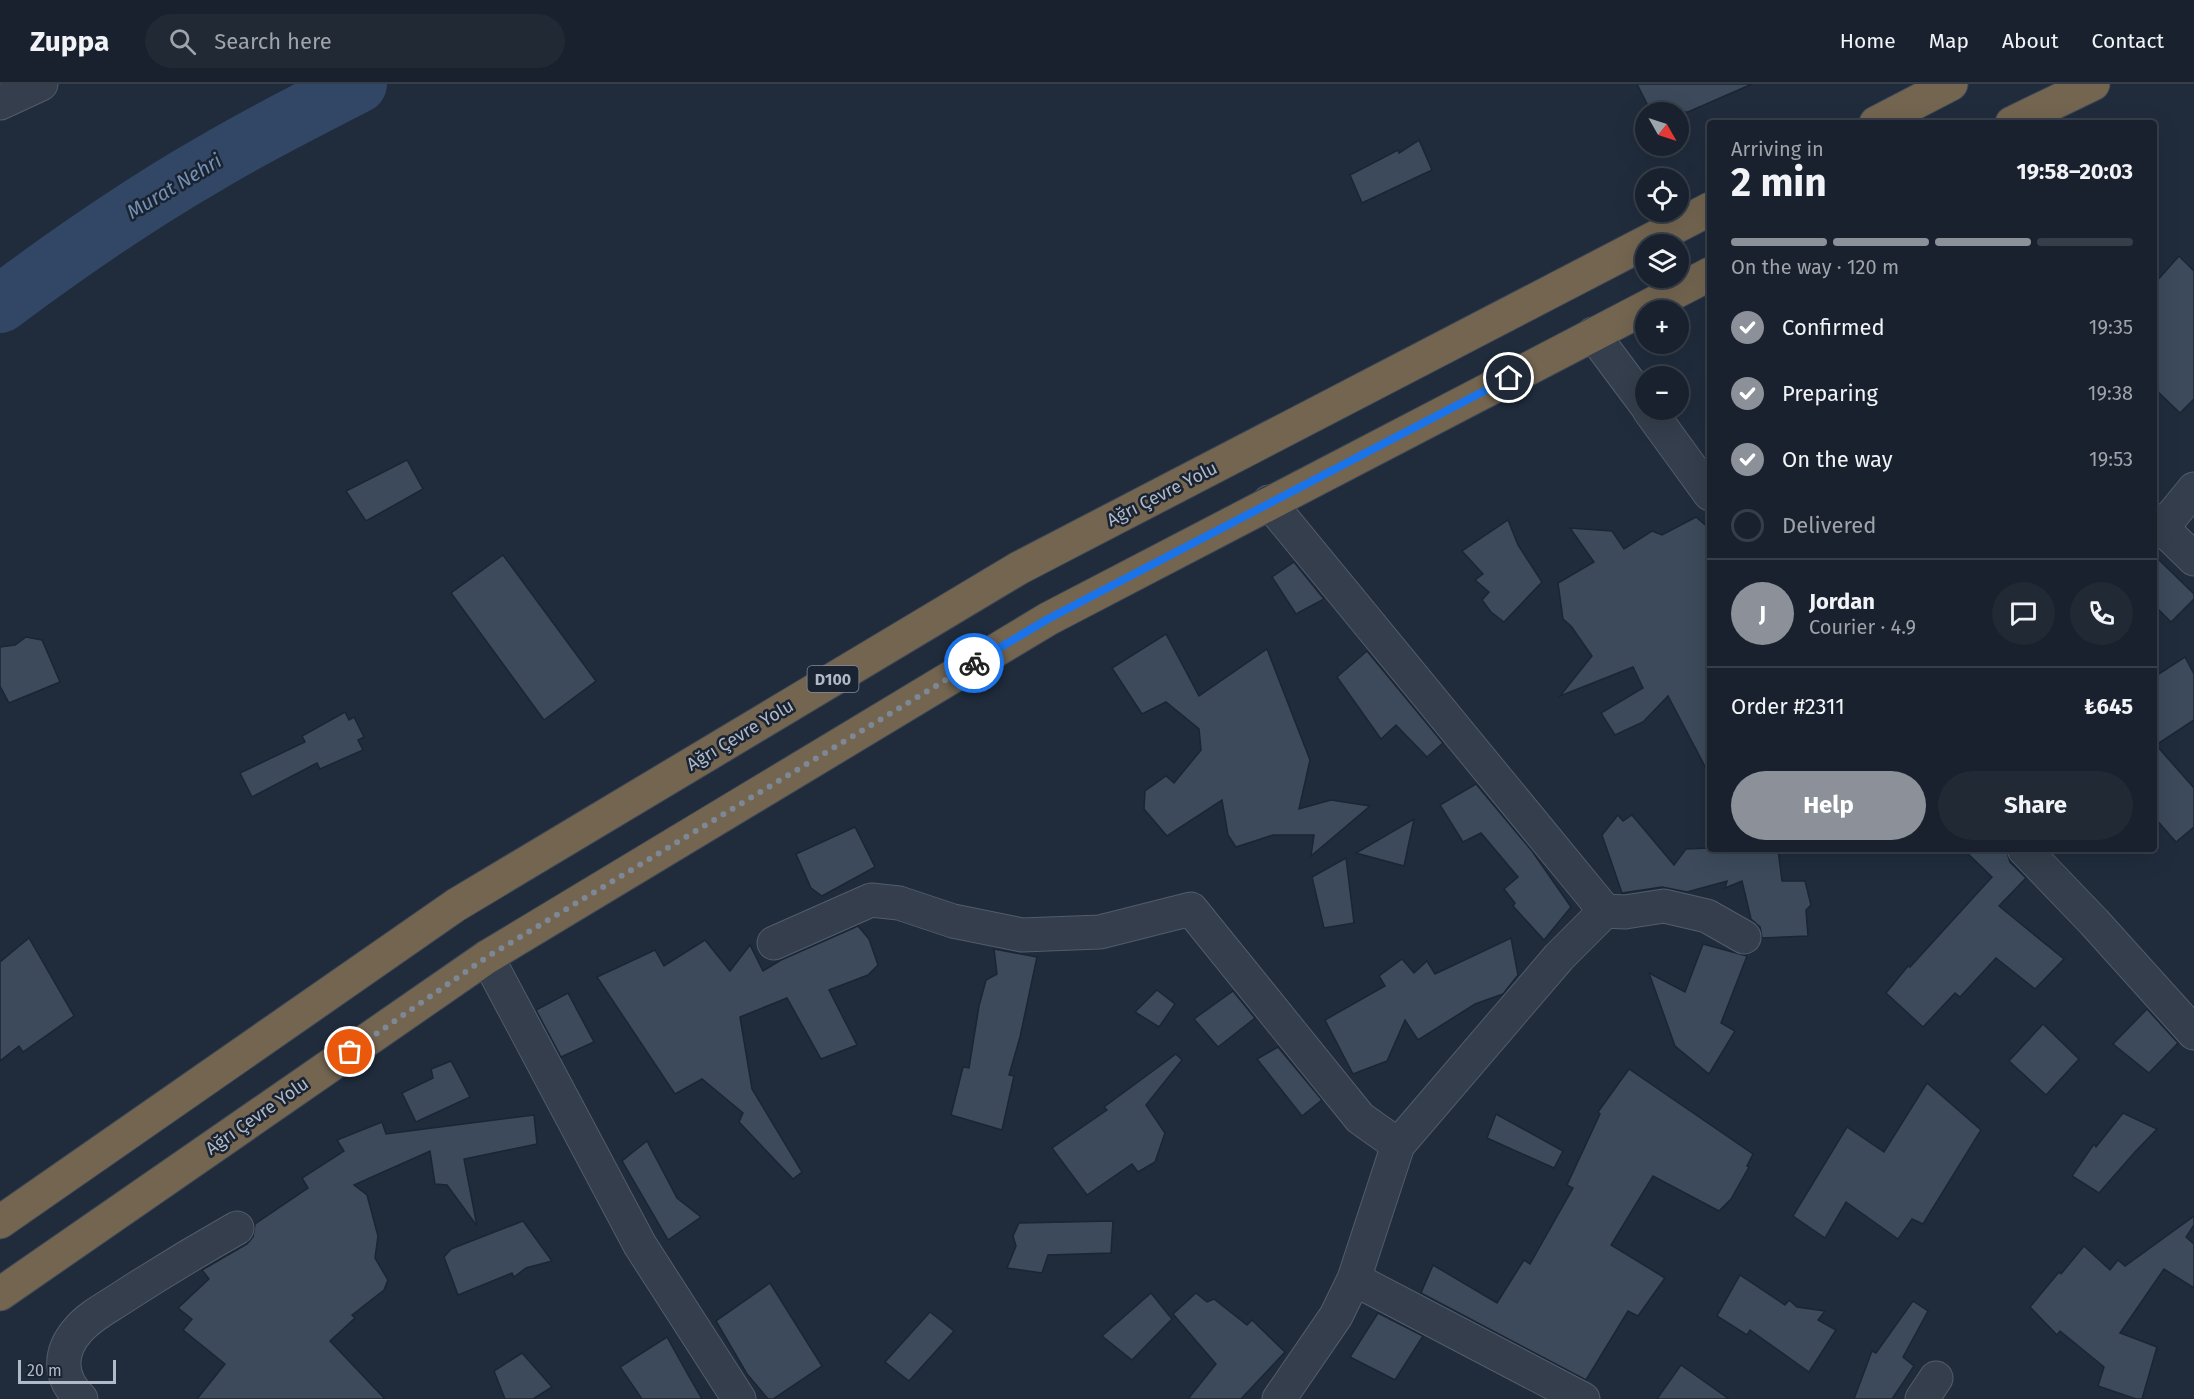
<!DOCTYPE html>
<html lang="en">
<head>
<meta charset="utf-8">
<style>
  body { margin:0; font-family:"Fira Sans",sans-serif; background:#212935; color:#f1f3f6; height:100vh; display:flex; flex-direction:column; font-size:22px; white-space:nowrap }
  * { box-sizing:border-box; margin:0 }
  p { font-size:20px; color:#9fa3aa }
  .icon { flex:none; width:33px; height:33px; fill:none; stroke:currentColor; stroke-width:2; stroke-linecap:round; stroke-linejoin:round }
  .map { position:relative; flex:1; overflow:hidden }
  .panel { position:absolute; left:1707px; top:36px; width:450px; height:732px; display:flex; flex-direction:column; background:#18212d; border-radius:6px; box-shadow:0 6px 24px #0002,0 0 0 2px #363e49 }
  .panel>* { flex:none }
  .needle { width:39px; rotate:129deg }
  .buttons { position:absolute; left:1635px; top:18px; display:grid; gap:12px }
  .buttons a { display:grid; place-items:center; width:54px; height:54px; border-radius:50%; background:#18212d; box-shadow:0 6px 24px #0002,0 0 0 2px #363e49; font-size:30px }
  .scale { position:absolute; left:18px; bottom:15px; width:98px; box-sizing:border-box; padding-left:6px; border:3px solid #afb9c8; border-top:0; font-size:16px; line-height:21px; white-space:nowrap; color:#afb9c8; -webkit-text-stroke:4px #192331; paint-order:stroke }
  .pin { position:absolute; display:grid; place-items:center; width:51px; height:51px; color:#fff; margin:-26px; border:3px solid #fff; border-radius:50%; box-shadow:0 2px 6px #0007 }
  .courier { position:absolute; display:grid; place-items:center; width:60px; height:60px; margin:-30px; border:4px solid #1a73e8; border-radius:50%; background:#fff; color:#222; box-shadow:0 2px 8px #0007 }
  .head em { font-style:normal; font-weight:700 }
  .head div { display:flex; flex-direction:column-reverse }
  .head { display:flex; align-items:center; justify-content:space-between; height:102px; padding:0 24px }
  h1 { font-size:39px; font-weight:700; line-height:45px }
  .bar { display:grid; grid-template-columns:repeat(4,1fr); gap:9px 6px; align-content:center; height:72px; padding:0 24px }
  .bar i { height:8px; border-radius:4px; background:#363e49 }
  .bar .active { background:#8c9099 }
  .bar p { grid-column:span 4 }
  .line { display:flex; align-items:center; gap:15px; padding:0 24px; border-top:2px solid #363e49 }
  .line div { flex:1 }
  .round { display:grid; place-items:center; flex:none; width:63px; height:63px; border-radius:32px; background:#212935 }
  ol { padding:0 24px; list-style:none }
  li { display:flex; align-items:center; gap:18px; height:66px }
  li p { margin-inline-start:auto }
  li .icon { padding:6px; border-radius:50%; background:#8c9099; color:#fff; stroke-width:4 }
  li:last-child { color:#9fa3aa }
  li i { width:33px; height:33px; border:3px solid #363e49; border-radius:50% }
  .button { display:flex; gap:12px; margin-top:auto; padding:12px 24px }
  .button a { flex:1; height:69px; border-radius:36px; background:#8c9099; color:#fff; font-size:24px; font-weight:700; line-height:69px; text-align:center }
  .button a+a { background:#212935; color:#f1f3f6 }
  header { display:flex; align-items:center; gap:36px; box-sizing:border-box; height:84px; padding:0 30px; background:#18212d; border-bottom:2px solid #363e49 }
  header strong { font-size:28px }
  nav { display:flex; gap:33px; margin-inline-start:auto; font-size:21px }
  .search { width:420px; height:54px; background:#212935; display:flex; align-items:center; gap:15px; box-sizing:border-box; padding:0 21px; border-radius:33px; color:#9fa3aa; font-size:22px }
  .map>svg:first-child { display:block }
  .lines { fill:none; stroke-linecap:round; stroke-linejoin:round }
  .river { stroke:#324765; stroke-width:58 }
  .building { fill:#3c4a5b; stroke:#1b2533; stroke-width:1.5 }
  .minor-casing { stroke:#525c6a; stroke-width:35 }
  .highway-casing { stroke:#3f4957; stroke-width:35 }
  .minor { stroke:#343e4c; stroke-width:33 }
  .highway { stroke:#736550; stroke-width:33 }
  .done { stroke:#7d8897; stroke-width:6; stroke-dasharray:0 10.8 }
  .route { stroke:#1a73e8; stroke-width:8 }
  .labels { text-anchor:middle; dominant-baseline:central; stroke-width:5; stroke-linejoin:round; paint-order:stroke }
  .shield { fill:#192331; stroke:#828c9b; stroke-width:1.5 }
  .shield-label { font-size:16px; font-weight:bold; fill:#afb9c8 }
  .street-label { font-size:18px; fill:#afb9c8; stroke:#192331 }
  .water-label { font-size:20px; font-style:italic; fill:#748fb2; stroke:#192331 }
</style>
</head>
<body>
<header>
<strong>Zuppa</strong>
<div class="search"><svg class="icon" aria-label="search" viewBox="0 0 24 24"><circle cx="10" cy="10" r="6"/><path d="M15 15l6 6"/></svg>Search here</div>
<nav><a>Home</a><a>Map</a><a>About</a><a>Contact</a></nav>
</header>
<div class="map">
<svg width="2194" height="1315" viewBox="0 0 2194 1315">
  <rect width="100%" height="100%" fill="#202c3c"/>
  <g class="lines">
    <path class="river" d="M 0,220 C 67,170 136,122 209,80 C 257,51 308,26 358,0"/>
  </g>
  <g class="building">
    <path d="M 1637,0 L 1752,0 L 1688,28 L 1651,28 Z"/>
    <path d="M 1419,56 L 1432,86 L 1362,119 L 1350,91 L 1398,66 L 1399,69 Z"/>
    <path d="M 2179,172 L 2194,187 L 2194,315 L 2180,329 L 2154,304 L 2154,200 Z"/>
    <path d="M 407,376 L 423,405 L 366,437 L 346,407 Z"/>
    <path d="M 1696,433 L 1710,445 L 1710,692 L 1668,612 L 1643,638 L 1615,651 L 1601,629 L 1643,604 L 1633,583 L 1560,612 L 1592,572 L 1571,542 L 1563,535 L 1558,499 L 1594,478 L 1570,444 L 1612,447 L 1624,465 L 1652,447 L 1662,451 Z"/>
    <path d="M 1508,436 L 1518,461 L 1542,498 L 1504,538 L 1491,528 L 1482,516 L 1489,508 L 1475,496 L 1483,490 L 1462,467 Z"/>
    <path d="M 503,471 L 596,597 L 544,636 L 451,509 Z"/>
    <path d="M 2154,471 L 2194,510 L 2194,515 L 2171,538 L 2154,521 Z"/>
    <path d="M 1294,478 L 1324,515 L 1296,530 L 1272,493 Z"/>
    <path d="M 1166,550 L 1199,612 L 1267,565 L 1310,676 L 1299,725 L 1331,716 L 1370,722 L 1311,772 L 1314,751 L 1273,751 L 1236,763 L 1228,751 L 1222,716 L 1167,752 L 1144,725 L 1145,707 L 1166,692 L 1174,699 L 1201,666 L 1199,645 L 1166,618 L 1142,630 L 1112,584 Z"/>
    <path d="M 26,553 L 42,556 L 60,598 L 9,619 L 0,602 L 0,563 L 15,561 Z"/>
    <path d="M 1367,567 L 1443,659 L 1427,673 L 1396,641 L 1381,655 L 1337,593 Z"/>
    <path d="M 2185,573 L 2194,590 L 2194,636 L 2156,661 L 2194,704 L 2194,743 L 2176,758 L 2154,733 L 2154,593 Z"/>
    <path d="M 345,628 L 349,636 L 354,633 L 364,653 L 358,656 L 363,666 L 320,685 L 317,679 L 252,713 L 240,689 L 305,658 L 302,652 Z"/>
    <path d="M 1476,700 L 1532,767 L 1571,823 L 1544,856 L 1513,822 L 1515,819 L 1504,805 L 1518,793 L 1481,749 L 1463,758 L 1440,721 Z"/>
    <path d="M 1618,731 L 1623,737 L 1632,731 L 1674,781 L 1686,765 L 1710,764 L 1778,765 L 1782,797 L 1805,797 L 1811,821 L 1806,826 L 1808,852 L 1762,854 L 1760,843 L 1751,835 L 1742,797 L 1725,804 L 1727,797 L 1687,808 L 1662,803 L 1622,809 L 1602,751 Z"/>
    <path d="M 1414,735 L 1404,782 L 1356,769 Z"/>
    <path d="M 855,743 L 875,783 L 822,812 L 811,804 L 796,770 Z"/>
    <path d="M 1963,765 L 2006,765 L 2010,778 L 2026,794 L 1999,822 L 2064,875 L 2035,905 L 1996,874 L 1960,913 L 1955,909 L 1923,943 L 1886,909 L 1908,882 L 1910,883 L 1992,793 Z"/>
    <path d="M 1346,774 L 1354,839 L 1324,844 L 1312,793 Z"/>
    <path d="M 858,842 L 869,855 L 878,881 L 868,891 L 829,906 L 857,961 L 821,975 L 787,914 L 740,933 L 752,1005 L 802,1088 L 793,1095 L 739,1038 L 743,1029 L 702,995 L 675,1010 L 597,893 L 655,866 L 664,882 L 705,856 L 730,887 L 750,861 L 763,887 L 781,876 Z"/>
    <path d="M 29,854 L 74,932 L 23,968 L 19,962 L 0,977 L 0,878 Z"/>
    <path d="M 1511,854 L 1518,891 L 1503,910 L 1475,920 L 1418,956 L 1405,936 L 1387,977 L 1353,990 L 1325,936 L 1385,902 L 1379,892 L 1402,875 L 1414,889 L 1427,877 L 1435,890 Z"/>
    <path d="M 1703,860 L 1747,872 L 1721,939 L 1735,947 L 1709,990 L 1675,962 L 1649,889 L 1685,908 Z"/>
    <path d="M 994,865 L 1037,873 L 1020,953 L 1009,991 L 1014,992 L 1002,1046 L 951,1031 L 963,983 L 969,984 L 979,922 L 986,896 L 997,890 Z"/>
    <path d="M 1157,906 L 1175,920 L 1159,943 L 1135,928 Z"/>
    <path d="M 1233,907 L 1255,934 L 1218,963 L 1194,935 Z"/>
    <path d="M 568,909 L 594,958 L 561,973 L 536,926 Z"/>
    <path d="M 2147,925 L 2178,959 L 2149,989 L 2113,960 Z"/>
    <path d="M 2043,940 L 2079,975 L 2046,1011 L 2009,977 Z"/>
    <path d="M 1278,963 L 1322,1016 L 1302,1032 L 1257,975 Z"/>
    <path d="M 1176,970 L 1182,976 L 1146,1021 L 1165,1049 L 1155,1078 L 1138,1088 L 1132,1080 L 1087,1111 L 1052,1064 L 1107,1026 L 1104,1023 Z"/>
    <path d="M 451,977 L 470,1013 L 416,1038 L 402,1009 L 433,994 L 431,985 Z"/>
    <path d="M 1629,985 L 1753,1070 L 1747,1082 L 1749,1083 L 1731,1115 L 1719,1127 L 1653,1092 L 1611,1161 L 1665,1194 L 1638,1232 L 1628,1227 L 1586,1296 L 1421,1209 L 1433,1181 L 1497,1219 L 1524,1176 L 1530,1180 L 1573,1104 L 1567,1101 L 1600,1030 L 1598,1028 Z"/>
    <path d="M 1927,999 L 1981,1046 L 1923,1140 L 1912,1135 L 1898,1155 L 1846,1118 L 1825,1154 L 1793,1132 L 1847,1043 L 1884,1068 Z"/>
    <path d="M 2123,1029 L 2157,1045 L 2134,1069 L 2099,1109 L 2072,1092 L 2094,1060 L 2096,1063 Z"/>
    <path d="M 1496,1030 L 1563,1067 L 1554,1084 L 1487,1054 Z"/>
    <path d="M 534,1031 L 537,1060 L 464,1075 L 477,1142 L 447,1101 L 435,1100 L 430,1067 L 354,1101 L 367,1111 L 378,1152 L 375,1174 L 388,1196 L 384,1206 L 352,1231 L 355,1234 L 330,1257 L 385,1315 L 197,1315 L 225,1280 L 183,1246 L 192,1235 L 178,1224 L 209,1195 L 202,1186 L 247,1160 L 253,1153 L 255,1140 L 308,1104 L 302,1094 L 344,1067 L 337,1056 L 382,1038 L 386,1050 Z"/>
    <path d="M 647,1057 L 677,1114 L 701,1133 L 668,1156 L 622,1077 Z"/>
    <path d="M 2194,1132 L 2194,1141 L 2186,1153 L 2194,1160 L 2194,1204 L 2164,1185 L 2120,1249 L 2157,1263 L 2142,1315 L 2136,1315 L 2098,1302 L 2104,1283 L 2060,1247 L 2057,1251 L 2030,1223 L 2059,1188 L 2061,1190 L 2084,1162 L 2110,1186 L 2118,1176 L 2125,1182 Z"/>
    <path d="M 523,1137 L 552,1177 L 526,1184 L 514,1193 L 512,1189 L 458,1211 L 444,1173 L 451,1165 Z"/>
    <path d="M 1113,1137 L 1111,1169 L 1048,1171 L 1042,1189 L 1007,1184 L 1016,1162 L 1013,1152 L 1019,1139 Z"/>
    <path d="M 1740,1191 L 1785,1221 L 1789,1216 L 1797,1223 L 1825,1227 L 1818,1236 L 1836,1246 L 1809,1288 L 1750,1246 L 1747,1251 L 1717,1232 Z"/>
    <path d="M 770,1199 L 822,1282 L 773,1315 L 768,1315 L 747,1290 L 716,1237 Z"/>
    <path d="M 1151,1209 L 1172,1235 L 1132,1276 L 1102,1252 Z"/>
    <path d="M 1196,1209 L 1207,1218 L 1214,1215 L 1247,1241 L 1252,1236 L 1285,1268 L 1241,1315 L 1188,1315 L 1216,1280 L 1173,1230 Z"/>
    <path d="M 1913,1217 L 1928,1227 L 1903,1273 L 1914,1282 L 1892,1315 L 1854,1315 L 1872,1267 L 1876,1269 Z"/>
    <path d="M 930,1228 L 954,1247 L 909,1297 L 885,1278 Z"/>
    <path d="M 1378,1229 L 1423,1252 L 1395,1296 L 1350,1273 Z"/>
    <path d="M 667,1253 L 687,1289 L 702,1315 L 642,1315 L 620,1283 Z"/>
    <path d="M 522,1269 L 552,1303 L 533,1315 L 505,1315 L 494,1287 Z"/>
    <path d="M 1681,1281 L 1729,1315 L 1657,1315 Z"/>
  </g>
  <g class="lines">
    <g class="minor-casing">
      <g id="minor">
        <path d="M 0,19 L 41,0"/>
        <path d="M 1593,250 L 1646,321"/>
        <path d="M 1649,326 L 1710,410"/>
        <path d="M 1269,418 L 1605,827"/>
        <path d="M 2154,436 L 2194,475"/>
        <path d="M 2162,444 L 2194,405"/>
        <path d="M 2024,765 L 2094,838 L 2194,949"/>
        <path d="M 774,859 L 871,816 L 899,819 L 953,837 L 1022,851 L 1100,848 L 1191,825 L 1360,1034 L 1398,1061"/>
        <path d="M 487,873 L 640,1161 L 739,1315"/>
        <path d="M 1354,1195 L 1583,1315"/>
        <path d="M 81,1315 C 59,1294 58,1269 78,1246 C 90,1232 108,1223 123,1213 C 160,1189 198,1166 237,1144"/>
        <path d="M 1279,1315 L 1336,1232 L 1354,1195 L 1398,1061 L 1559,873 L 1605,827 L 1625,828 L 1664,822 L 1707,832 L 1744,853"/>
        <path d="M 1922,1315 L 1936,1294"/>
      </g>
    </g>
    <g class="highway-casing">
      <g id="highway">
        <path d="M 1876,39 L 1951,0"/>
        <path d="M 2012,39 L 2093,0"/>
        <path d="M 0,1138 L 456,821 L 1019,484 L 1710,125"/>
        <path d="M 0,1210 L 487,873 L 1048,535 L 1710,190"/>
      </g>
    </g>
    <use href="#minor" class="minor"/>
    <use href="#highway" class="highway"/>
  </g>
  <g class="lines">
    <path class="done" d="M 350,968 L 487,873 L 974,579"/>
    <path class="route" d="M 974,579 L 1048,535 L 1509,294"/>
  </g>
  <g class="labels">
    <rect class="shield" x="807.5" y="582" width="51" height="26" rx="4.5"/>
    <g class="shield-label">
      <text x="833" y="595">D100</text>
    </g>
    <g class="street-label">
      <text transform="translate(1162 410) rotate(-27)">Ağrı Çevre Yolu</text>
      <text transform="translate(740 651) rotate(-31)">Ağrı Çevre Yolu</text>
      <text transform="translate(257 1032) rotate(-35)">Ağrı Çevre Yolu</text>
    </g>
    <g class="water-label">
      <text transform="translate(174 102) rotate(-31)">Murat Nehri</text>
    </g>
  </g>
</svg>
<div class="buttons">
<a><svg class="needle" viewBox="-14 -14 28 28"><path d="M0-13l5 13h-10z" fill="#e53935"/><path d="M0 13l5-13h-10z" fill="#9fa3aa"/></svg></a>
<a><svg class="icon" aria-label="locate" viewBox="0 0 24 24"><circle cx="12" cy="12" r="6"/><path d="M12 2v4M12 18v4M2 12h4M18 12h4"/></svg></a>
<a><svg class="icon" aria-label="layers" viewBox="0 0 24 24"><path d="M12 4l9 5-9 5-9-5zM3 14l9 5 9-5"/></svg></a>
<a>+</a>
<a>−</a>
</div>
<div class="scale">20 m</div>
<div class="pin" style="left:350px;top:968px;background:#ea580c"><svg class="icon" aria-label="bag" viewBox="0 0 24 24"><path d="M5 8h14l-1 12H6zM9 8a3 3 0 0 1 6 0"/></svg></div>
<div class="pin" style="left:1509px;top:294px;background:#1f2937"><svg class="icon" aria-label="home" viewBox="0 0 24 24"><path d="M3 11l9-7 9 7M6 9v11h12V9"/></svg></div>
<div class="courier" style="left:974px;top:579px"><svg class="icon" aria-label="bike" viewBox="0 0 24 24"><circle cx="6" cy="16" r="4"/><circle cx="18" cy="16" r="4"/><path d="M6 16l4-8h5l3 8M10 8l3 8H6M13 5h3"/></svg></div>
<section class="panel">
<div class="head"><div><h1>2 min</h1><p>Arriving in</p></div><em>19:58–20:03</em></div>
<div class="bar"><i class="active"></i><i class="active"></i><i class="active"></i><i></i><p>On the way · 120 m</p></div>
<ol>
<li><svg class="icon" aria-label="check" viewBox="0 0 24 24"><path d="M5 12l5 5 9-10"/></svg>Confirmed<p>19:35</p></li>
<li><svg class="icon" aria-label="check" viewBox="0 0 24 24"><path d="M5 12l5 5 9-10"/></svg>Preparing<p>19:38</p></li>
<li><svg class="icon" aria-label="check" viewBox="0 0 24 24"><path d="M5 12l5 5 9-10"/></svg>On the way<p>19:53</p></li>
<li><i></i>Delivered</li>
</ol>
<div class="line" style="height:108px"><b class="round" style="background:#8c9099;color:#fff">J</b><div><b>Jordan</b><p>Courier · 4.9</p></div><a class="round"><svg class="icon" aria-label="chat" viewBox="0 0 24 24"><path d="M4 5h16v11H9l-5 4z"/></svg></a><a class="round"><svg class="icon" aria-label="phone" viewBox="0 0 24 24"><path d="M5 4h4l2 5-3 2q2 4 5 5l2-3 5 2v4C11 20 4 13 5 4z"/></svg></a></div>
<div class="line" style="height:78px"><div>Order #2311</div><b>₺645</b></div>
<div class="button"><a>Help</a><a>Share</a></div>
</section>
</div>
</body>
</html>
